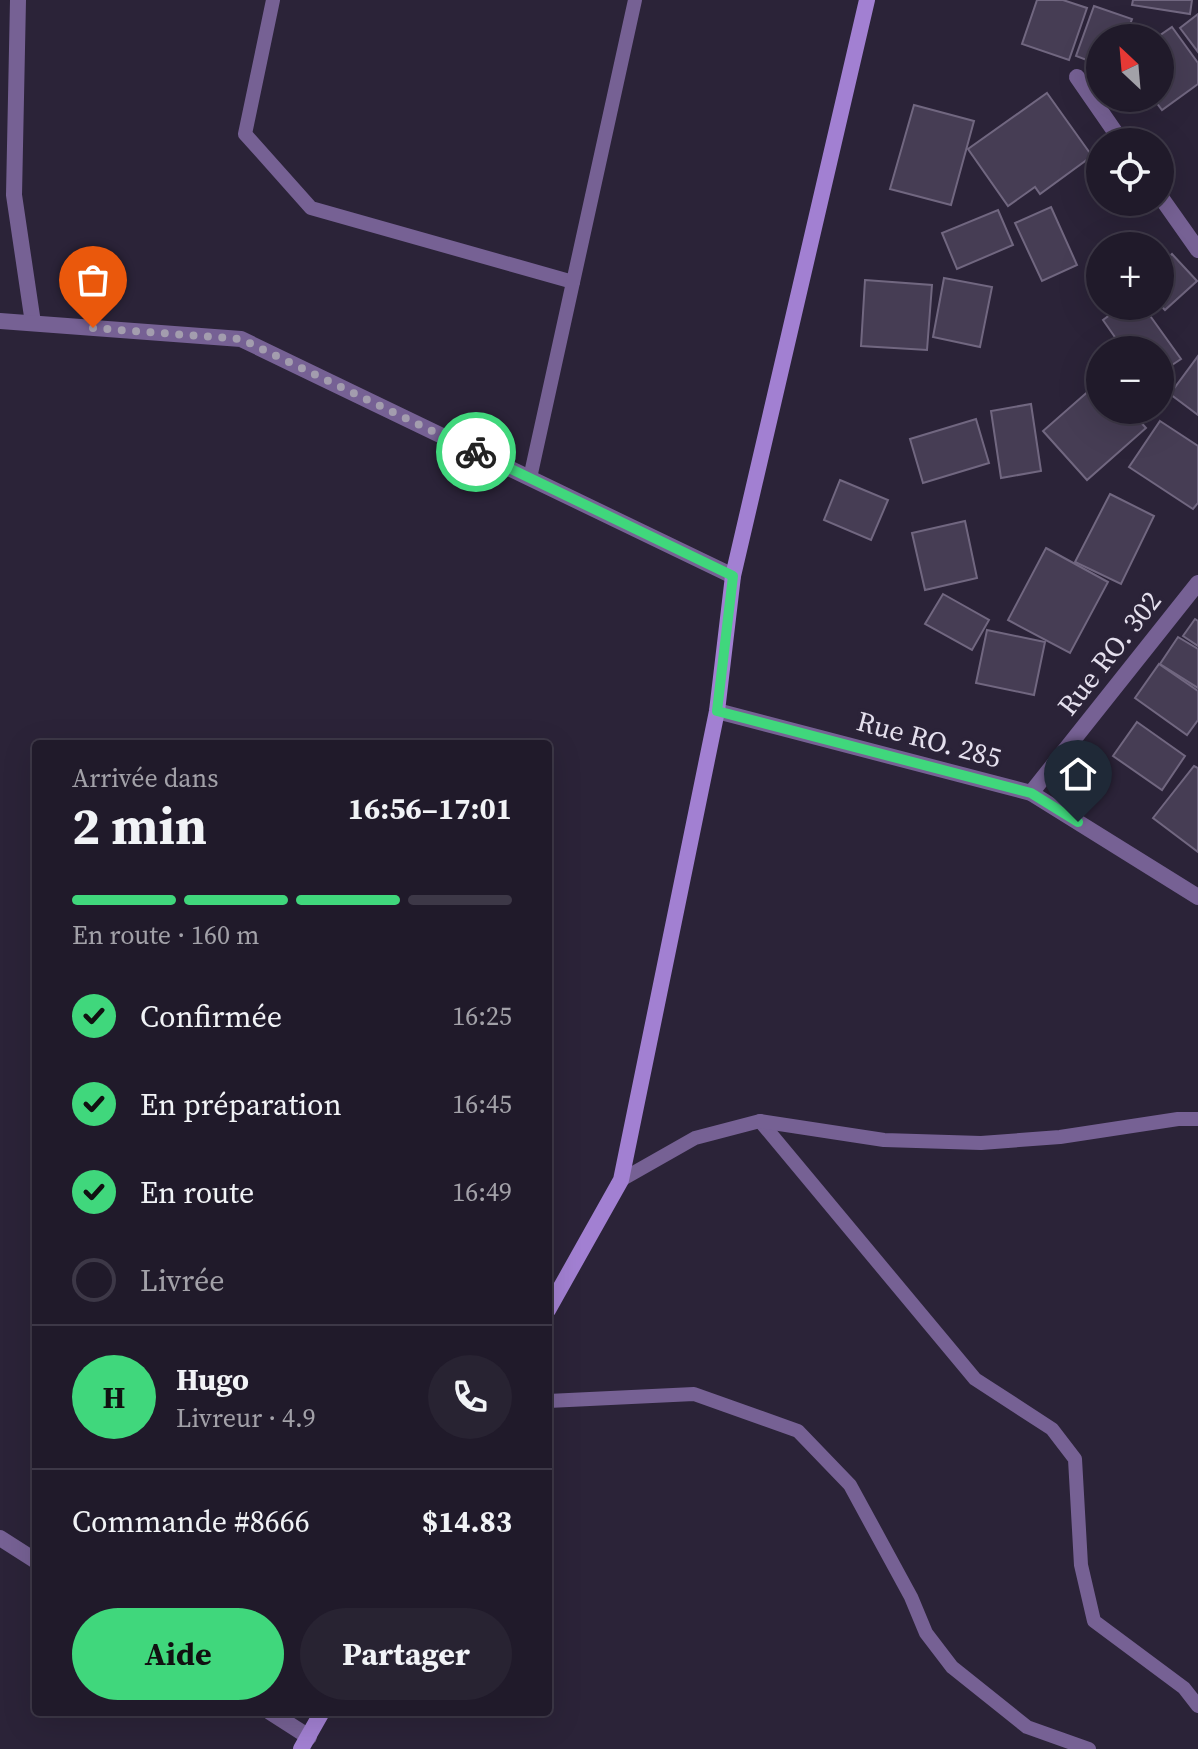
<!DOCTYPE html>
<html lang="fr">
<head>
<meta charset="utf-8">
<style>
  body { margin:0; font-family:"Source Serif 4",serif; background:#282332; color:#f1f3f6; height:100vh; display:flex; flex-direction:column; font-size:30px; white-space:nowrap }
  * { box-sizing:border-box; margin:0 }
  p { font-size:26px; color:#a2a1a8 }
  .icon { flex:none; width:44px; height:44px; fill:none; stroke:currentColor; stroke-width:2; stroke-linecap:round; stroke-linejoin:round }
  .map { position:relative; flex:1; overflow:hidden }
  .drawer { position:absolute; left:32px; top:740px; width:520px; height:976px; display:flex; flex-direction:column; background:#201a2a; border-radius:8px; box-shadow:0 8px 32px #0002,0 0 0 2px #3d3847 }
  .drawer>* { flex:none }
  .needle { width:52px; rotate:334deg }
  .tools { position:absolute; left:1086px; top:24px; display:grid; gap:16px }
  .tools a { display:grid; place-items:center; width:88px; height:88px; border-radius:50%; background:#201a2a; box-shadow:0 8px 32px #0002,0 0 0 2px #3d3847; font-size:40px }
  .pin { position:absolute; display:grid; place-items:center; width:68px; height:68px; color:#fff; margin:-82px -34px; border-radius:50% 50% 50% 0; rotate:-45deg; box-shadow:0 0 8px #0007 }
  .pin .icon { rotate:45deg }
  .courier { position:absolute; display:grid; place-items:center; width:80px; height:80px; margin:-40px; border:6px solid #40d77c; border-radius:50%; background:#fff; color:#222; box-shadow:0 2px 10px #0007 }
  .headline em { font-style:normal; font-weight:700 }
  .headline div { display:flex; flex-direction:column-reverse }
  .headline { display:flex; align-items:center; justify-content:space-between; height:136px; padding:0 40px }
  h1 { font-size:52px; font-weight:700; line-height:60px }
  .bar { display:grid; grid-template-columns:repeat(4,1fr); gap:12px 8px; align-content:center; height:96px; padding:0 40px }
  .bar i { height:10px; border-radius:6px; background:#3d3847 }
  .bar .on { background:#40d77c }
  .bar p { grid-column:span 4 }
  .line { display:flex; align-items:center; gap:20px; padding:0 40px; border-top:2px solid #3d3847 }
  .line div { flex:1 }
  .round { display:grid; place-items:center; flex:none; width:84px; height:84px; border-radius:42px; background:#282332 }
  ol { padding:0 40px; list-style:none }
  li { display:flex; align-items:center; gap:24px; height:88px }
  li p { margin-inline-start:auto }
  li .icon { padding:8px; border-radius:50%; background:#40d77c; color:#111; stroke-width:4 }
  li:last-child { color:#a2a1a8 }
  li i { width:44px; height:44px; border:4px solid #3d3847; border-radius:50% }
  .primary-button { display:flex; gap:16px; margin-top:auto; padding:16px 40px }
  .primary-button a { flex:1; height:92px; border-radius:48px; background:#40d77c; color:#111; font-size:32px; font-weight:700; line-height:92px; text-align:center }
  .primary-button a+a { background:#282332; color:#f1f3f6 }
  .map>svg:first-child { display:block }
  .building { fill:#463d54; stroke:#716780; stroke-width:2 }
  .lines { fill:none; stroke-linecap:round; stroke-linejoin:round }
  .lane { stroke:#766194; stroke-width:14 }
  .street { stroke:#766194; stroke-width:16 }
  .secondary { stroke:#a280d2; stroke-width:16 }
  .done { stroke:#a39dae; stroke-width:8; stroke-dasharray:0 14.4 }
  .route { stroke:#40d77c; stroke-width:10 }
  .labels { text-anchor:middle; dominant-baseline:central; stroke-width:7; stroke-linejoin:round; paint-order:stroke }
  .street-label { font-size:28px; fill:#e4dfed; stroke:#2b2338 }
</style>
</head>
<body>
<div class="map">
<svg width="1198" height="1749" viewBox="0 0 1198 1749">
  <rect width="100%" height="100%" fill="#2b2338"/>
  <g class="building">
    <path d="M 1037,0 L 1063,0 L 1087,8 L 1069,60 L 1022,44 Z"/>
    <path d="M 1133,0 L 1192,0 L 1190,14 L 1132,5 Z"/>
    <path d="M 1094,6 L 1132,19 L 1125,38 L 1100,38 L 1100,65 L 1076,56 Z"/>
    <path d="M 1198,14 L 1198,52 L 1180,28 Z"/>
    <path d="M 1172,27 L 1198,63 L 1198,84 L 1162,110 L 1153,98 L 1160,98 L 1160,38 L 1156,38 Z"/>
    <path d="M 1047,93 L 1092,156 L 1040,194 L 1035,187 L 1008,206 L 968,149 Z"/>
    <path d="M 914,105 L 974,121 L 951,205 L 890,189 Z"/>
    <path d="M 1051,207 L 1077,265 L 1042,281 L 1015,223 Z"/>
    <path d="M 998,210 L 1013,245 L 957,269 L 942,233 Z"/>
    <path d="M 1172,254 L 1197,281 L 1165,310 L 1160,305 L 1160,265 Z"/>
    <path d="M 944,278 L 992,287 L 980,347 L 933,337 Z"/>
    <path d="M 865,280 L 932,285 L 927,350 L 861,346 Z"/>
    <path d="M 1122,306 L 1143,306 L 1181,359 L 1160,373 L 1160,350 L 1124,350 L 1103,320 Z"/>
    <path d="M 1198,356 L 1198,415 L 1170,394 Z"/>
    <path d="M 1100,381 L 1100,410 L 1130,410 L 1146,428 L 1087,480 L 1043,431 Z"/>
    <path d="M 1031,404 L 1041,471 L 1001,478 L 991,411 Z"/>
    <path d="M 976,419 L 989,463 L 923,483 L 910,439 Z"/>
    <path d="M 1160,421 L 1198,446 L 1198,503 L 1193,509 L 1129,467 Z"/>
    <path d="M 840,480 L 888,500 L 871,540 L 824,520 Z"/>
    <path d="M 1110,494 L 1154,516 L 1121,584 L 1075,562 Z"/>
    <path d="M 965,521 L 977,578 L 925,590 L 912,533 Z"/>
    <path d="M 1046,548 L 1108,582 L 1070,653 L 1008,620 Z"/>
    <path d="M 943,594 L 989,620 L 972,650 L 925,624 Z"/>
    <path d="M 1195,619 L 1198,621 L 1198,646 L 1183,636 Z"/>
    <path d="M 987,630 L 1045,642 L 1034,695 L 976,683 Z"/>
    <path d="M 1178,637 L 1198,649 L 1198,688 L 1160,664 Z"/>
    <path d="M 1159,664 L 1198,691 L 1198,720 L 1187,735 L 1135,698 Z"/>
    <path d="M 1137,722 L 1185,756 L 1162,790 L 1113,756 Z"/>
    <path d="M 1194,766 L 1198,768 L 1198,852 L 1153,818 Z"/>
  </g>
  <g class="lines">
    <g class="lane">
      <path d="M 273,0 L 245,134 L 311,208 L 573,282"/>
      <path d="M 530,478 L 635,0"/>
      <path d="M 760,1121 L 975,1379 L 1052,1429 L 1075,1459 L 1081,1565 L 1094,1621 L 1184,1688 L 1198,1706"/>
      <path d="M 621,1180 L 695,1138 L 760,1121 L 884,1140 L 981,1143 L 1060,1137 L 1178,1119 L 1198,1119"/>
      <path d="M 548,1401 L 694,1394 L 798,1431 L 850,1485 L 911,1597 L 926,1633 L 952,1667 L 1027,1727 L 1089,1749"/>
    </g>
    <g class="street">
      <path d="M 18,0 L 14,195 L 33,323"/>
      <path d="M 1077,77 L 1122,142"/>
      <path d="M 1160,196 L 1198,250"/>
      <path d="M 0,321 L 241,339 L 733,576"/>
      <path d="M 717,711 L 1031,793 L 1198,897"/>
      <path d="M 1031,793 L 1198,583"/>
      <path d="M 0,1538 L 36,1561"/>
      <path d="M 270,1712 L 309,1737"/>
    </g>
    <g class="secondary">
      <path d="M 548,1310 L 621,1180 L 717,711 L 733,576 L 867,0"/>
      <path d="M 301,1749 L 322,1712"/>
    </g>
  </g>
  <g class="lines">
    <path class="done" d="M 93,328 L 241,339 L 476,452"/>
    <path class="route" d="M 476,452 L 733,576 L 717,711 L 1031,793 L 1078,822"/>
  </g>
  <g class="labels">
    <g class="street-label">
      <text transform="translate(1109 653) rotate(-52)">Rue RO. 302</text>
      <text transform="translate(929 739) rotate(15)">Rue RO. 285</text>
    </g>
  </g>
</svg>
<div class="tools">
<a><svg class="needle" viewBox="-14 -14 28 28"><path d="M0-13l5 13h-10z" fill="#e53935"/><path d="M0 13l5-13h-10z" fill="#a2a1a8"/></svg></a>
<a><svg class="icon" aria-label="locate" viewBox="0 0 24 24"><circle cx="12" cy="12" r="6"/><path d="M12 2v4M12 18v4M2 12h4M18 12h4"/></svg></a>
<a>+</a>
<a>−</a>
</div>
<div class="pin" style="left:93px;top:328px;background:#ea580c"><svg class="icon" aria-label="bag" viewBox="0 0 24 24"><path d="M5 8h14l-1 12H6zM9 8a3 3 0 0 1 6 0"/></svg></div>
<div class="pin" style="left:1078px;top:822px;background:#1f2937"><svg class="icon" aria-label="home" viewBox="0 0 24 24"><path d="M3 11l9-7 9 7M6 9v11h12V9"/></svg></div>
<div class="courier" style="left:476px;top:452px"><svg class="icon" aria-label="bike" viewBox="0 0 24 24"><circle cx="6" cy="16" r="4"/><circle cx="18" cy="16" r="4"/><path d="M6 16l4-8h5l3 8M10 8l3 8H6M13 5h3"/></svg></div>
<section class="drawer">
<div class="headline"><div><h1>2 min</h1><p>Arrivée dans</p></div><em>16:56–17:01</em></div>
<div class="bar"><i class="on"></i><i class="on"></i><i class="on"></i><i></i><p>En route · 160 m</p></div>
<ol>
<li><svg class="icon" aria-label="check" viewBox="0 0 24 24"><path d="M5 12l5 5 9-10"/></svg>Confirmée<p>16:25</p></li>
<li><svg class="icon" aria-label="check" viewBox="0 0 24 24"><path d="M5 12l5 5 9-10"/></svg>En préparation<p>16:45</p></li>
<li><svg class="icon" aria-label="check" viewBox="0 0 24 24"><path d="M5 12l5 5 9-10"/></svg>En route<p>16:49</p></li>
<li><i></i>Livrée</li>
</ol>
<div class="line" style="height:144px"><b class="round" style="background:#40d77c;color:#111">H</b><div><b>Hugo</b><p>Livreur · 4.9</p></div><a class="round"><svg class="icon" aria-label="phone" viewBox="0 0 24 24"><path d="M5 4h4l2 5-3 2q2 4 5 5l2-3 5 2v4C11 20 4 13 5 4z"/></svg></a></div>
<div class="line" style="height:104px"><div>Commande #8666</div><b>$14.83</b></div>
<div class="primary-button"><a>Aide</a><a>Partager</a></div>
</section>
</div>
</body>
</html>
